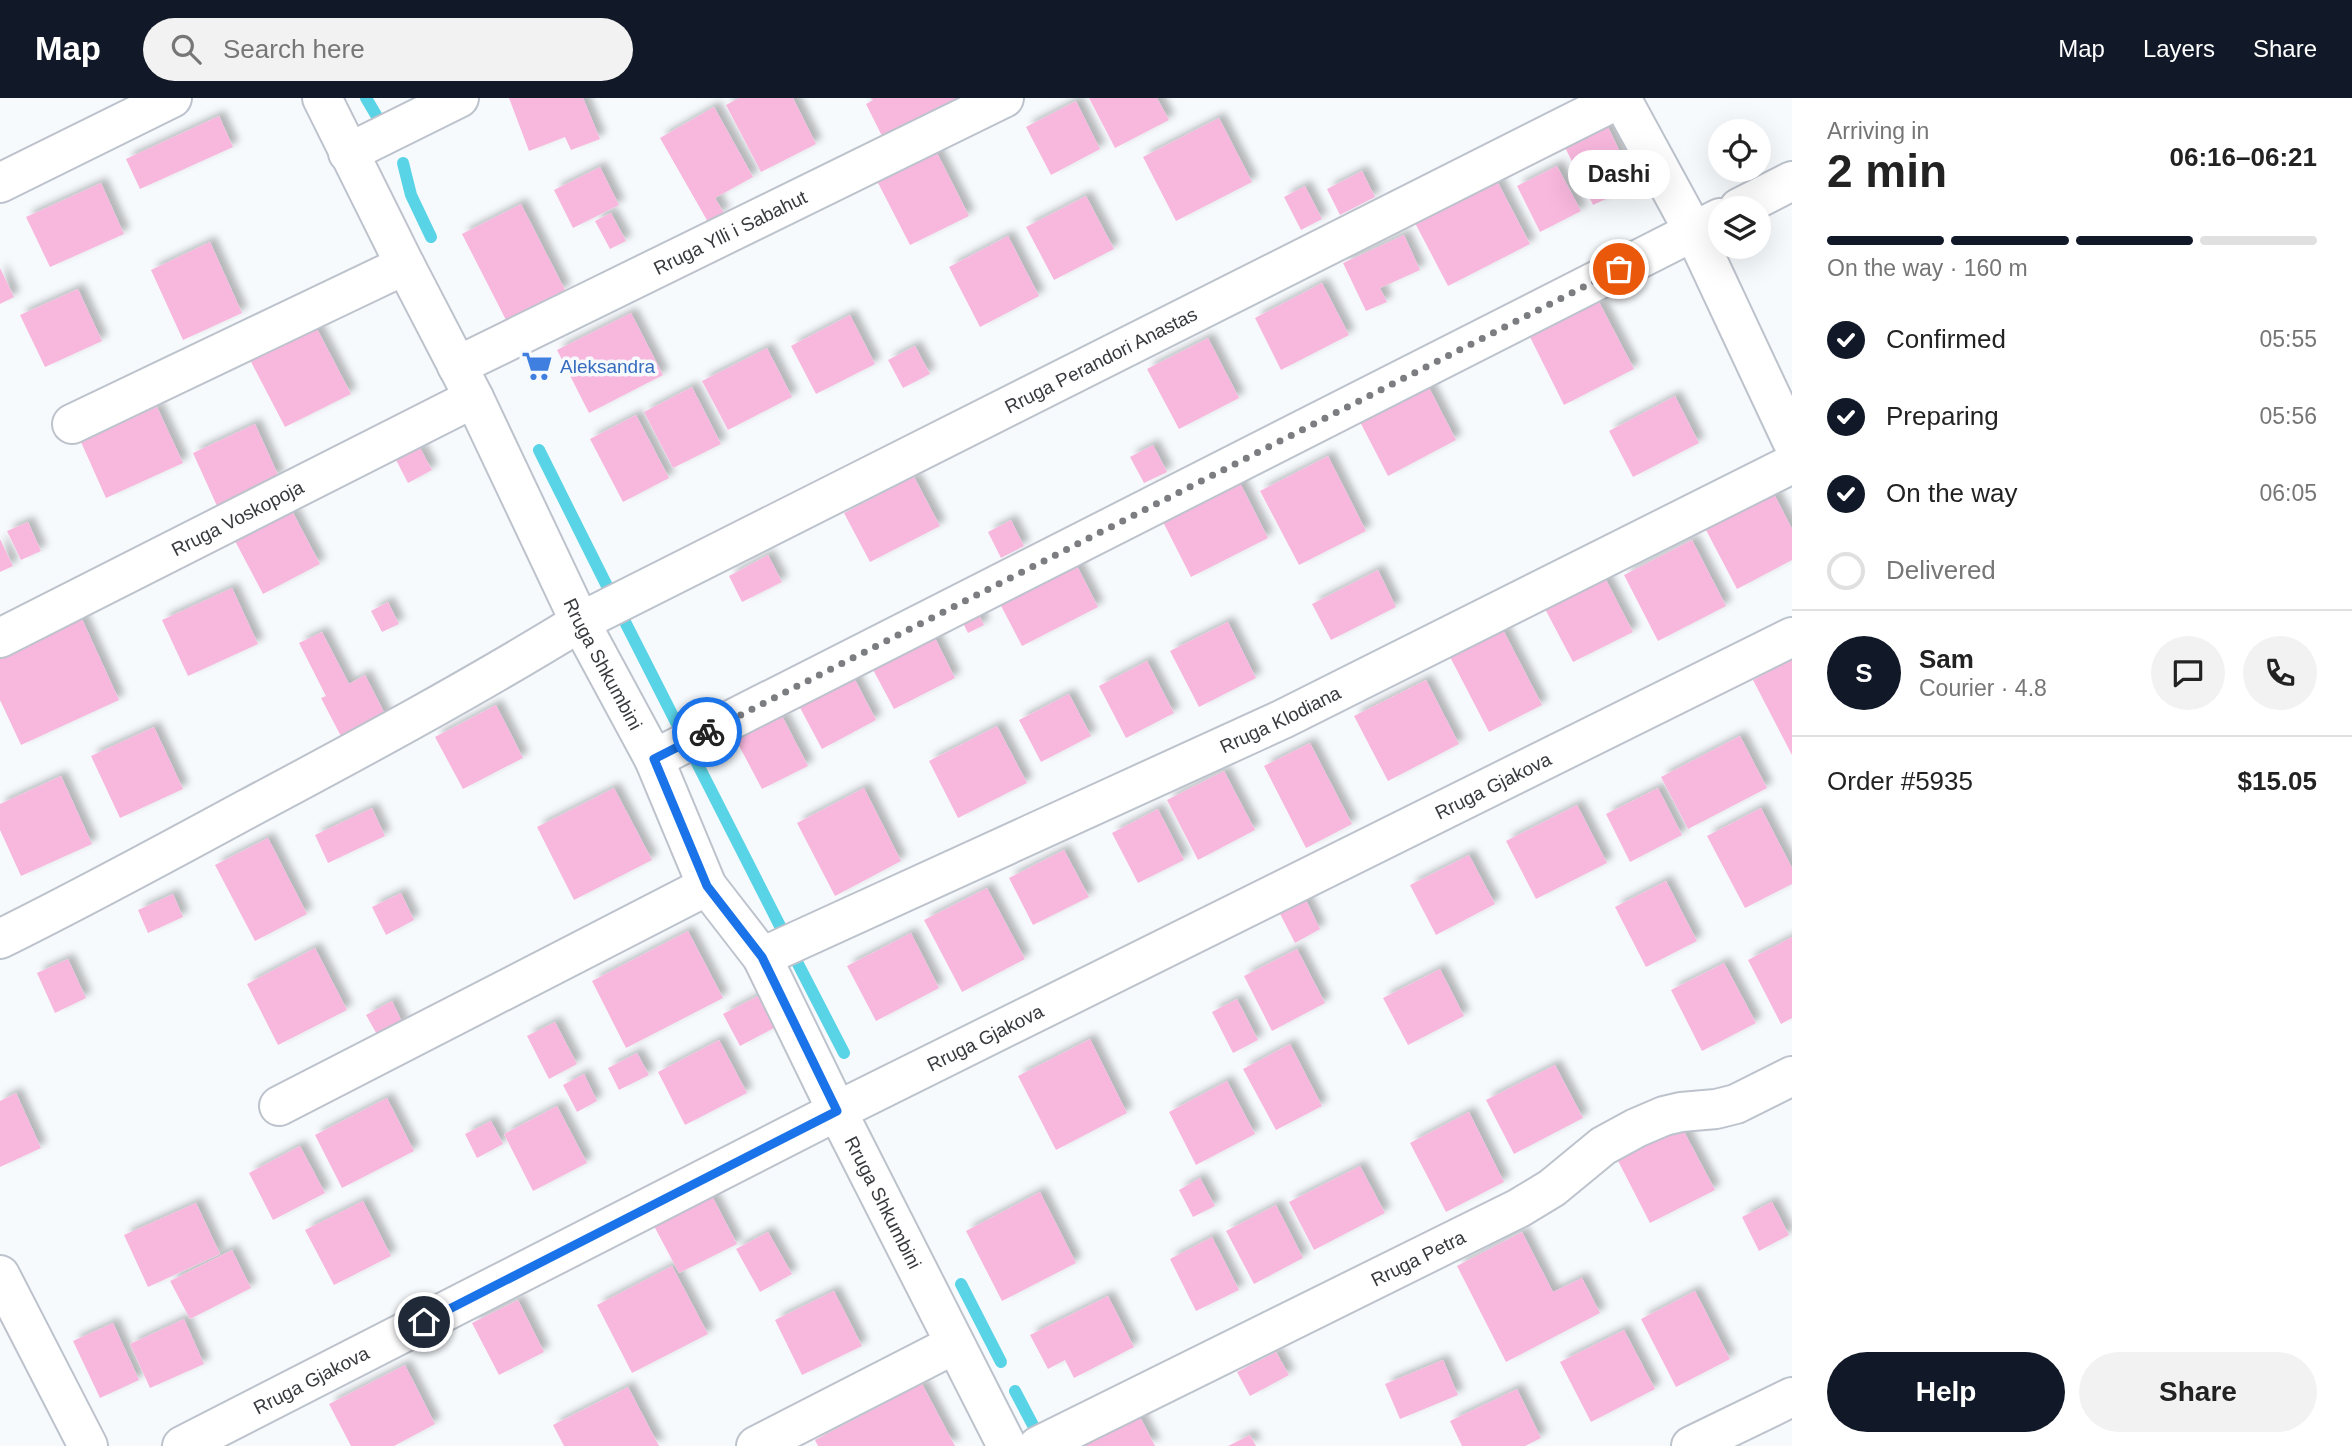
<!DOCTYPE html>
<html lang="en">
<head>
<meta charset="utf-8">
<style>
  body { margin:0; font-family:Arial,sans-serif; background:#f2f2f2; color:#222; height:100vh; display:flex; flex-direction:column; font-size:26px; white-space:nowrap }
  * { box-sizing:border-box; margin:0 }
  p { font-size:23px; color:#767676 }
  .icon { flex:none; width:38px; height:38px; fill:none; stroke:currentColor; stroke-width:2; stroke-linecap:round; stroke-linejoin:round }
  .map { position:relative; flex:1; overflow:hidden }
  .drawer { display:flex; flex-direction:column; background:#fff; width:560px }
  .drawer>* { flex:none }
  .buttons { position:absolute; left:1708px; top:21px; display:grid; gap:14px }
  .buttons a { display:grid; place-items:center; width:63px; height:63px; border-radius:50%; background:#fff; box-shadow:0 7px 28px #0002; font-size:35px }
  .pin { position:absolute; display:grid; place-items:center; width:60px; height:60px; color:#fff; margin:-30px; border:4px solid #fff; border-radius:50%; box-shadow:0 2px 7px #0007 }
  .courier { position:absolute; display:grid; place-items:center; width:70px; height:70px; margin:-35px; border:5px solid #1a73e8; border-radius:50%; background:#fff; color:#222; box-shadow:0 2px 9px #0007 }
  .bubble { position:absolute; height:49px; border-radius:24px; background:#fff; box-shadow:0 7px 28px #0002; font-size:23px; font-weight:700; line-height:49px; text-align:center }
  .summary em { font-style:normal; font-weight:700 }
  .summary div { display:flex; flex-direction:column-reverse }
  .summary { display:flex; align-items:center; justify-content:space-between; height:119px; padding:0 35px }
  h1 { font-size:46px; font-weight:700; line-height:52px }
  .bar { display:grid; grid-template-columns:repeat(4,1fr); gap:10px 7px; align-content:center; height:84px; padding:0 35px }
  .bar i { height:9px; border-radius:5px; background:#e0e0e0 }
  .bar .selected { background:#111827 }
  .bar p { grid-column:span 4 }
  .line { display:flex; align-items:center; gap:18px; padding:0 35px; border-top:2px solid #e0e0e0 }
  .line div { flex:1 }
  .round { display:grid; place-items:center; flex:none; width:74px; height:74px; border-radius:37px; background:#f2f2f2 }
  ol { padding:0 35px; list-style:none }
  li { display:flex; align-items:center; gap:21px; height:77px }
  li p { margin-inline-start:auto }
  li .icon { padding:7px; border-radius:50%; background:#111827; color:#fff; stroke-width:4 }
  li:last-child { color:#767676 }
  li i { width:38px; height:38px; border:4px solid #e0e0e0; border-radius:50% }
  .button { display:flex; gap:14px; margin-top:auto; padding:14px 35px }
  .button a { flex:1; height:80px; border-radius:42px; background:#111827; color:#fff; font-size:28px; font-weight:700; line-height:80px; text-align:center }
  .button a+a { background:#f2f2f2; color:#222 }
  header { display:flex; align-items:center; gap:42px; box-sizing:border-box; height:98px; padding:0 35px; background:#111827; color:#fff }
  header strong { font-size:33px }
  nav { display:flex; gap:38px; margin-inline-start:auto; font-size:24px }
  .search { width:490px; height:63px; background:#f2f2f2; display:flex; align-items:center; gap:18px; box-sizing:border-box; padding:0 24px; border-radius:38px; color:#767676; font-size:26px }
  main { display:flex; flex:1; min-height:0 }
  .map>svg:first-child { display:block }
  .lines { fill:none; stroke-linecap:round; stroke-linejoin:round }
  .stream { stroke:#59d3e6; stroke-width:12 }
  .building { fill:#f8b7dd; filter:url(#shadow) }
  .minor-casing { stroke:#bdc3cc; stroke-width:42 }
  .minor { stroke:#fff; stroke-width:38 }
  .done { stroke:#7b7d81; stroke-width:7; stroke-dasharray:0 12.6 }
  .route { stroke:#1a73e8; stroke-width:9 }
  .labels { text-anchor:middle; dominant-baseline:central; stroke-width:7; stroke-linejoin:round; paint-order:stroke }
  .street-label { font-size:19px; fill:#383a3e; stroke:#f7fafd }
  .shop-label { font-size:19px; fill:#366cbe; stroke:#f7fafd; text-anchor:start }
</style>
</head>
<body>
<header>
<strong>Map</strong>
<div class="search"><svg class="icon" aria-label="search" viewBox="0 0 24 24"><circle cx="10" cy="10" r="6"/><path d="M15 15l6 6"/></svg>Search here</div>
<nav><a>Map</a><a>Layers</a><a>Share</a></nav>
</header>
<main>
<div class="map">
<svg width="1792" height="1348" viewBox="0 0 1792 1348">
  <defs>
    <filter id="shadow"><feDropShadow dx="6" dy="-6" stdDeviation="3.5" flood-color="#0004"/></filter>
  </defs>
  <rect width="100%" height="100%" fill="#f7fafd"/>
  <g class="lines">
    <g class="stream">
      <path d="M 366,0 L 379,22"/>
      <path d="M 403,65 L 411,97 L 431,139"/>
      <path d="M 539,352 L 611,496"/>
      <path d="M 619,512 L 683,638"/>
      <path d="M 693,657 L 780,828"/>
      <path d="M 797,864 L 844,955"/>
      <path d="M 961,1186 L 1001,1264"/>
      <path d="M 1015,1293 L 1036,1333"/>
    </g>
  </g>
  <g class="building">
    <path d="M 509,0 L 583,0 L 600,41 L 571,52 L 565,39 L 529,53 Z"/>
    <path d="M 739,0 L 793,0 L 816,46 L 761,74 L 726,7 Z"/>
    <path d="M 871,0 L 958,0 L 961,5 L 885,44 L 866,6 L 873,2 Z"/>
    <path d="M 1089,0 L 1157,0 L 1169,22 L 1115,50 Z"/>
    <path d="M 1076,3 L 1100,51 L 1051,77 L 1026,29 Z"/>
    <path d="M 714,9 L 753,79 L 715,100 L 724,115 L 708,124 L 660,40 Z"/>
    <path d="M 219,18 L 233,49 L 140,91 L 126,61 Z"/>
    <path d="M 1219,20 L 1252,84 L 1176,123 L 1143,59 Z"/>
    <path d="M 1605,23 L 1636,87 L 1593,107 L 1562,43 Z"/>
    <path d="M 935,51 L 969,118 L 910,147 L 876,81 Z"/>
    <path d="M 1557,68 L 1581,113 L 1540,134 L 1517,88 Z"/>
    <path d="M 600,69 L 619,107 L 573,130 L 554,92 Z"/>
    <path d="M 1362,73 L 1375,99 L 1340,117 L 1327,91 Z"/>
    <path d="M 1497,83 L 1530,146 L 1448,188 L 1415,125 Z"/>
    <path d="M 101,85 L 124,136 L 50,169 L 26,119 Z"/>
    <path d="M 1305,88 L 1322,121 L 1301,132 L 1284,99 Z"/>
    <path d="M 1086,98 L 1114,151 L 1054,182 L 1026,129 Z"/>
    <path d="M 521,106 L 565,192 L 506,222 L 462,136 Z"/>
    <path d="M 611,115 L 626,143 L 610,151 L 595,123 Z"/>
    <path d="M 1404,137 L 1420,172 L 1380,190 L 1387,204 L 1366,213 L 1343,165 Z"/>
    <path d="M 1008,138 L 1039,198 L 980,229 L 949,169 Z"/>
    <path d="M 210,144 L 242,215 L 183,242 L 151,172 Z"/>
    <path d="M 0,170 L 14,199 L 0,206 Z"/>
    <path d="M 1322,185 L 1349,237 L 1281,272 L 1255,220 Z"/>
    <path d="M 78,191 L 102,243 L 45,269 L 20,217 Z"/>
    <path d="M 1599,204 L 1634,271 L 1564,307 L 1530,239 Z"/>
    <path d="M 631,215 L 663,277 L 589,315 L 557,252 Z"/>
    <path d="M 850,217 L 875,266 L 816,296 L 791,248 Z"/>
    <path d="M 315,227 L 351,296 L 285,329 L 249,260 Z"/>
    <path d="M 1208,240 L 1239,300 L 1179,331 L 1147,271 Z"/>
    <path d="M 915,248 L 930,276 L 903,290 L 888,262 Z"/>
    <path d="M 767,250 L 792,299 L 728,332 L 702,283 Z"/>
    <path d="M 1425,282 L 1456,342 L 1388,378 L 1357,318 Z"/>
    <path d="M 692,289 L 721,346 L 673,370 L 644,314 Z"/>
    <path d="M 1675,298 L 1699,345 L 1633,379 L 1609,333 Z"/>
    <path d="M 157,309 L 183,365 L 106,400 L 81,344 Z"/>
    <path d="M 636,317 L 669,380 L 623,404 L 590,341 Z"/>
    <path d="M 255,326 L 279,379 L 217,408 L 193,355 Z"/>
    <path d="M 1153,347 L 1167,374 L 1144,385 L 1130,359 Z"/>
    <path d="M 420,350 L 432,372 L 408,385 L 396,362 Z"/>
    <path d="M 1328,358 L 1366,433 L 1299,467 L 1260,393 Z"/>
    <path d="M 914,379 L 940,428 L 870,464 L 844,415 Z"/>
    <path d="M 1238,381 L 1268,440 L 1191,479 L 1161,420 Z"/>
    <path d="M 1774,396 L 1792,431 L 1792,462 L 1737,491 L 1706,432 Z"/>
    <path d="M 292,413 L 320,466 L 263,496 L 235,443 Z"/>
    <path d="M 1011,422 L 1024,448 L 1001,460 L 988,434 Z"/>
    <path d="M 28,424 L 41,453 L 21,462 L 7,433 Z"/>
    <path d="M 0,441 L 13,468 L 0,474 Z"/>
    <path d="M 1692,442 L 1726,508 L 1658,543 L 1624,477 Z"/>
    <path d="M 768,457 L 782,484 L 742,504 L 729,478 Z"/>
    <path d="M 1073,460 L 1098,509 L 1022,548 L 997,500 Z"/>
    <path d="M 1378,472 L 1396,509 L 1331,542 L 1312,506 Z"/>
    <path d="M 1604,478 L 1633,534 L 1573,564 L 1544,509 Z"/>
    <path d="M 232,490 L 258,546 L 188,578 L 162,522 Z"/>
    <path d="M 388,504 L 399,526 L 382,534 L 371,513 Z"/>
    <path d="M 976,511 L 984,527 L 968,535 L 960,519 Z"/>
    <path d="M 81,519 L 119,602 L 21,647 L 0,602 L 0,555 Z"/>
    <path d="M 1228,524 L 1256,580 L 1199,609 L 1170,553 Z"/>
    <path d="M 1502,530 L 1542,607 L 1489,634 L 1449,557 Z"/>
    <path d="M 322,534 L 349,586 L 365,577 L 388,622 L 344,644 L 321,600 L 326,598 L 299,545 Z"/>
    <path d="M 932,534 L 955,580 L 894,611 L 870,566 Z"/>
    <path d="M 1792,562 L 1792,657 L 1753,582 Z"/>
    <path d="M 1147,563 L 1174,615 L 1126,640 L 1099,588 Z"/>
    <path d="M 852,576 L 876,622 L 822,651 L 797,604 Z"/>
    <path d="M 1426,582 L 1459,646 L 1388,683 L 1354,618 Z"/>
    <path d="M 1069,596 L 1091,638 L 1041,664 L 1019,622 Z"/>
    <path d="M 496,607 L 523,660 L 463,691 L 435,639 Z"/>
    <path d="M 782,618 L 808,668 L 762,691 L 736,642 Z"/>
    <path d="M 997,628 L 1027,685 L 958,720 L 929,663 Z"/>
    <path d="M 154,629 L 183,691 L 120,720 L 91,658 Z"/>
    <path d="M 1740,638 L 1767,690 L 1688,731 L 1661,679 Z"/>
    <path d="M 1310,645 L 1352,726 L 1306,750 L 1264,668 Z"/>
    <path d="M 1224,673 L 1255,732 L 1198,762 L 1167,702 Z"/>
    <path d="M 61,678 L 92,746 L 21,778 L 0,732 L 0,706 Z"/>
    <path d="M 614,690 L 652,762 L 574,802 L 537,729 Z"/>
    <path d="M 864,690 L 901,763 L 835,798 L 797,725 Z"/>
    <path d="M 1658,690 L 1682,737 L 1630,764 L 1606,716 Z"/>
    <path d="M 1577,707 L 1607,765 L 1536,801 L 1506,743 Z"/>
    <path d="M 372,710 L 385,738 L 328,765 L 315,737 Z"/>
    <path d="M 1761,710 L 1792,770 L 1792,786 L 1745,810 L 1707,738 Z"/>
    <path d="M 1158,711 L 1184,762 L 1138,785 L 1112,735 Z"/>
    <path d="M 268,740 L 307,816 L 255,843 L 215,767 Z"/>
    <path d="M 1064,752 L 1089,799 L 1033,827 L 1009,780 Z"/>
    <path d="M 1469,757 L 1495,806 L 1436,837 L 1410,787 Z"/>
    <path d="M 1666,783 L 1697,843 L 1646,869 L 1615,809 Z"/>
    <path d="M 987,790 L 1025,861 L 962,894 L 924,822 Z"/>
    <path d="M 401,795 L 414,822 L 386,837 L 372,809 Z"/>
    <path d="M 173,796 L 183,819 L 148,835 L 138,812 Z"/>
    <path d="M 1303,796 L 1320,831 L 1295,845 L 1277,810 Z"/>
    <path d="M 688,833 L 723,900 L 626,950 L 592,883 Z"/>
    <path d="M 911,835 L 939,890 L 876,923 L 847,868 Z"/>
    <path d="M 1792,839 L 1792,920 L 1781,926 L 1748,862 Z"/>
    <path d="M 315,850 L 347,912 L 278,947 L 247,886 Z"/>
    <path d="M 1297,851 L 1325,905 L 1272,933 L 1244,878 Z"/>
    <path d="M 68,861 L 86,900 L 55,915 L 37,875 Z"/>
    <path d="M 1724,865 L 1756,925 L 1702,953 L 1671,892 Z"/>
    <path d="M 1440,871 L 1464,918 L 1408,947 L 1383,900 Z"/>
    <path d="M 758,898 L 774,930 L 740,948 L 723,916 Z"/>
    <path d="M 1237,901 L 1258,942 L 1233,955 L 1212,914 Z"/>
    <path d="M 392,903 L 404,928 L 379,940 L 366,917 Z"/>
    <path d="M 555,924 L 577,966 L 549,981 L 527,938 Z"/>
    <path d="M 1090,941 L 1127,1015 L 1056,1052 L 1018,978 Z"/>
    <path d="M 719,942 L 747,995 L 685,1027 L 658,974 Z"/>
    <path d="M 1290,946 L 1322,1008 L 1276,1032 L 1243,971 Z"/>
    <path d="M 637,955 L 649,977 L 619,992 L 608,970 Z"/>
    <path d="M 1555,967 L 1583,1020 L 1514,1056 L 1486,1002 Z"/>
    <path d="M 584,976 L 597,1003 L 577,1014 L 563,987 Z"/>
    <path d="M 1227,983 L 1255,1036 L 1196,1067 L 1169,1014 Z"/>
    <path d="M 16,995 L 41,1050 L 0,1069 L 0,1003 Z"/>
    <path d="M 387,1000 L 414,1053 L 342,1090 L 315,1037 Z"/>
    <path d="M 557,1008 L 587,1065 L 533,1093 L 504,1036 Z"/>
    <path d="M 1469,1014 L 1504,1084 L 1446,1114 L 1410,1045 Z"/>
    <path d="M 491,1023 L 503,1046 L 477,1060 L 465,1036 Z"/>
    <path d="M 1680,1026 L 1715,1092 L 1650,1125 L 1616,1059 Z"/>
    <path d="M 300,1048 L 325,1095 L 273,1122 L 249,1075 Z"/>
    <path d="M 1360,1068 L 1385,1115 L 1314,1152 L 1289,1104 Z"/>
    <path d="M 1200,1080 L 1215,1108 L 1193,1119 L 1179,1092 Z"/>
    <path d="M 1040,1094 L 1076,1165 L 1002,1203 L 966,1133 Z"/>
    <path d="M 712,1098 L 737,1146 L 679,1175 L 654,1128 Z"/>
    <path d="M 363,1103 L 391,1158 L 334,1187 L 305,1132 Z"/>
    <path d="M 1772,1104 L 1789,1137 L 1759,1153 L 1742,1119 Z"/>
    <path d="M 196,1105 L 220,1156 L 148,1189 L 124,1137 Z"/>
    <path d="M 1276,1107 L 1303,1160 L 1254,1186 L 1226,1133 Z"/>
    <path d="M 768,1134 L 792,1176 L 760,1194 L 736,1151 Z"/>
    <path d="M 1522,1134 L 1553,1194 L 1582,1180 L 1600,1215 L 1506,1264 L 1457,1168 Z"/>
    <path d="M 1212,1139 L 1239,1192 L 1196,1213 L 1170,1161 Z"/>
    <path d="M 232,1152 L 251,1190 L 190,1221 L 170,1183 Z"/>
    <path d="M 672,1168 L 708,1236 L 632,1275 L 597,1207 Z"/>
    <path d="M 834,1193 L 862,1248 L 802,1277 L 775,1222 Z"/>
    <path d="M 1695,1193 L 1730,1261 L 1676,1289 L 1641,1221 Z"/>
    <path d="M 1108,1198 L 1134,1249 L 1074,1280 L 1065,1262 L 1048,1271 L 1030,1237 Z"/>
    <path d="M 518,1202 L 544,1254 L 499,1277 L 472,1225 Z"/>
    <path d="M 184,1221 L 204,1266 L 150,1290 L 130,1246 Z"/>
    <path d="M 113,1225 L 139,1282 L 100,1300 L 73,1243 Z"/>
    <path d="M 1624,1232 L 1655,1291 L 1591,1324 L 1560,1264 Z"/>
    <path d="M 1276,1254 L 1289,1277 L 1250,1298 L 1237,1274 Z"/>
    <path d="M 1443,1262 L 1458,1297 L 1400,1321 L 1385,1286 Z"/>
    <path d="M 405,1267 L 435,1326 L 394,1348 L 351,1348 L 329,1306 Z"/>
    <path d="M 922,1286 L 955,1348 L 818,1348 L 815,1342 Z"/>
    <path d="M 628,1289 L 659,1348 L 564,1348 L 553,1327 Z"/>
    <path d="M 1517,1291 L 1541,1340 L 1525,1348 L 1462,1348 L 1450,1323 Z"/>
    <path d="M 1139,1317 L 1155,1348 L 1079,1348 Z"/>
    <path d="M 1250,1337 L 1256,1348 L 1228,1348 Z"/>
  </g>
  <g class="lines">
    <g class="minor-casing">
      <g id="minor">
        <path id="s1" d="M 322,0 L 405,167 L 474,300 L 580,524 L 654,661 L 707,788 L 762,859 L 837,1013 L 1007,1348"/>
        <path d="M 1621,0 L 1694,134 L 1792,343"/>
        <path d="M 348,55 L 459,0"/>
        <path d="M 0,85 L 172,0"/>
        <path d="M 1739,110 L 1792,83"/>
        <path id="s2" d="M 457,268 L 1004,0"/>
        <path d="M 72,326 L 405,167"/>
        <path id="s3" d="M 0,540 L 474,300"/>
        <path d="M 654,661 L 1720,120"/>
        <path id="s4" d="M 0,841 C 83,800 164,756 245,712 C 358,652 471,591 580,524 L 1621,0"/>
        <path id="s5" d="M 762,859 L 1283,621 L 1792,366"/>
        <path d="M 279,1008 L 707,788"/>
        <path d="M 0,1177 L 88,1348"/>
        <path id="s6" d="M 182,1348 L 837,1013 L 1792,539"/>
        <path d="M 756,1348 L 955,1246"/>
        <path id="s7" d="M 1038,1348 L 1519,1110 L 1552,1090 L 1603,1048 L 1636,1030 L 1664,1018 L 1681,1014 L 1716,1011 L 1736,1006 L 1792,978"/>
        <path d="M 1691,1348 L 1792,1299"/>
      </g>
    </g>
    <use href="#minor" class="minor"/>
  </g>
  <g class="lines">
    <path class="done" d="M 707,634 L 1619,171"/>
    <path class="route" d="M 424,1224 L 837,1013 L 762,859 L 707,788 L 654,661 L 707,634"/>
  </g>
  <defs>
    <g id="supermarket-bare" transform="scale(2.415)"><path d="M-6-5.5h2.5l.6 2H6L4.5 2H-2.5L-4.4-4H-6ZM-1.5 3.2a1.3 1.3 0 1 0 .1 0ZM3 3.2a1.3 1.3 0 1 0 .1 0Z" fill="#3f7fe0" stroke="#f7fafd" stroke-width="2.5" paint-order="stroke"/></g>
  </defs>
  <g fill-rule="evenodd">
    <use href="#supermarket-bare" x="537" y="268"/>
  </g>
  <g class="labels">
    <g class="street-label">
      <text stroke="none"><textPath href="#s2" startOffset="304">Rruga Ylli i Sabahut</textPath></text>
      <text stroke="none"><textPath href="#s4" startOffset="1244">Rruga Perandori Anastas</textPath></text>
      <text stroke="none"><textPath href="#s3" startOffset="266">Rruga Voskopoja</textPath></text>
      <text stroke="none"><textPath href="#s1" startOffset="632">Rruga Shkumbini</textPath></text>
      <text stroke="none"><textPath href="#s5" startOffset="570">Rruga Klodiana</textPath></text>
      <text stroke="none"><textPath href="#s6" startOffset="1468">Rruga Gjakova</textPath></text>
      <text stroke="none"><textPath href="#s6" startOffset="901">Rruga Gjakova</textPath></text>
      <text stroke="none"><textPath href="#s1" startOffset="1241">Rruga Shkumbini</textPath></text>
      <text stroke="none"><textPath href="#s7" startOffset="424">Rruga Petra</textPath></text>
      <text stroke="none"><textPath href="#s6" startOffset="145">Rruga Gjakova</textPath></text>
    </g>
    <g class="shop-label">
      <text x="560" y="268">Aleksandra</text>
    </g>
  </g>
</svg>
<div class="buttons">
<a><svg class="icon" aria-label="locate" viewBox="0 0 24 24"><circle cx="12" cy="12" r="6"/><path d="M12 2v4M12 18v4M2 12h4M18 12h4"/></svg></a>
<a><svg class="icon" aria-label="layers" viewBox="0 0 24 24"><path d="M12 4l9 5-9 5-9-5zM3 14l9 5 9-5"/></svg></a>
</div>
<div class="pin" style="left:1619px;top:171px;background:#ea580c"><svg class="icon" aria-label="bag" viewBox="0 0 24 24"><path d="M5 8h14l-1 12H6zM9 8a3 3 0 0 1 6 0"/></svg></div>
<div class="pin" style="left:424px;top:1224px;background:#1f2937"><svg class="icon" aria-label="home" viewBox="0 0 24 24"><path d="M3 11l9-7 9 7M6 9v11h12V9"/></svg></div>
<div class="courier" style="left:707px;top:634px"><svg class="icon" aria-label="bike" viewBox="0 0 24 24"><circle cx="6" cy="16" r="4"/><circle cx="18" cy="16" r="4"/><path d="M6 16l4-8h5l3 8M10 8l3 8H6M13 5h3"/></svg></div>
<div class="bubble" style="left:1568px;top:52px;width:102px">Dashi</div>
</div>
<section class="drawer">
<div class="summary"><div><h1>2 min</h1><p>Arriving in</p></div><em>06:16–06:21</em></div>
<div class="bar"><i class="selected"></i><i class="selected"></i><i class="selected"></i><i></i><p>On the way · 160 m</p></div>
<ol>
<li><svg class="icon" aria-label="check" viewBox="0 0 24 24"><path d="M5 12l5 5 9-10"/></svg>Confirmed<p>05:55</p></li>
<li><svg class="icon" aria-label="check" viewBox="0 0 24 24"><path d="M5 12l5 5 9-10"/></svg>Preparing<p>05:56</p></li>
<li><svg class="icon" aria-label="check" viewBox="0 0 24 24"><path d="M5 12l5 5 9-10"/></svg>On the way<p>06:05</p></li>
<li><i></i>Delivered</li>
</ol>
<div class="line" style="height:126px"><b class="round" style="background:#111827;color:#fff">S</b><div><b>Sam</b><p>Courier · 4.8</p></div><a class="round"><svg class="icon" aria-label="chat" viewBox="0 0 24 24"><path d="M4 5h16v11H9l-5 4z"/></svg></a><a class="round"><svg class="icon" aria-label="phone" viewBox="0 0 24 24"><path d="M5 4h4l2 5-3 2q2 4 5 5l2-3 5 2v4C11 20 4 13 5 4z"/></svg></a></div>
<div class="line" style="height:91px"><div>Order #5935</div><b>$15.05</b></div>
<div class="button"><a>Help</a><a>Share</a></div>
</section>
</main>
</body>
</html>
